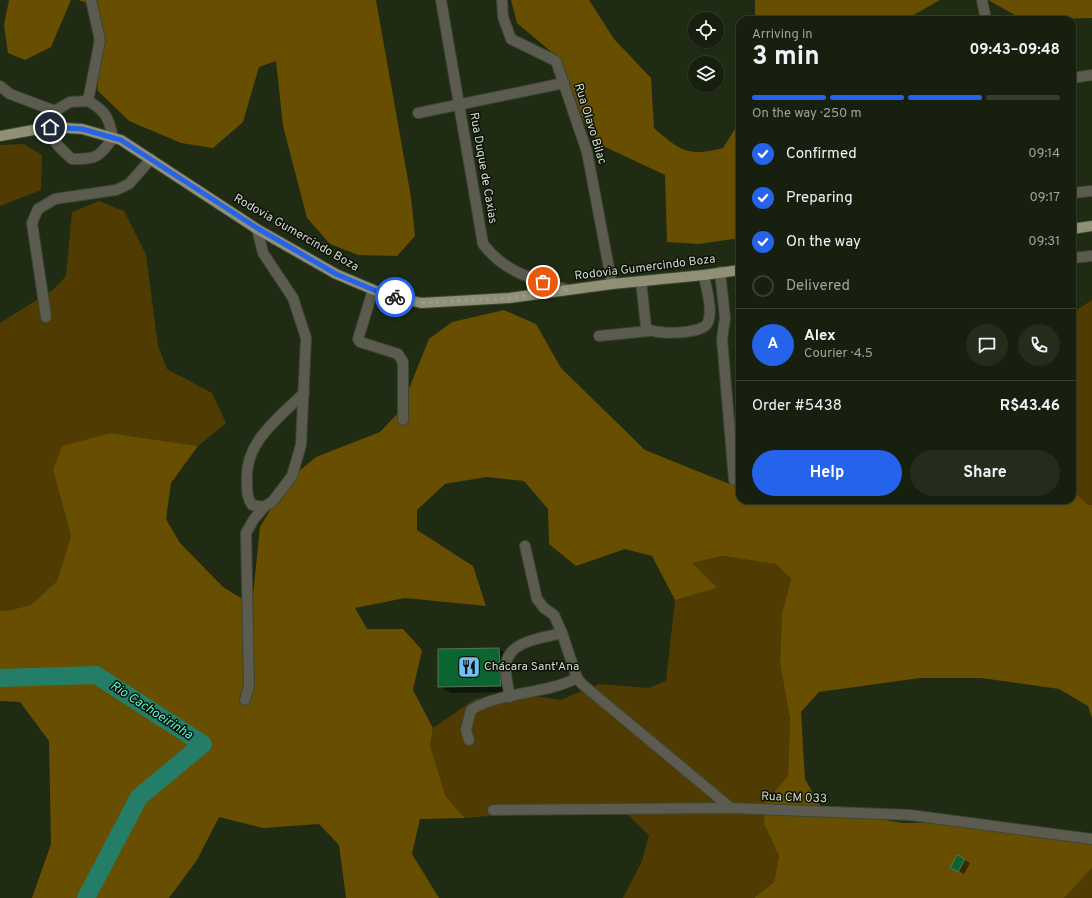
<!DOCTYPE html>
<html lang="en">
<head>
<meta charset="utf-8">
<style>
  body { margin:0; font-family:Overpass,sans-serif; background:#242d1c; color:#f1f3f6; height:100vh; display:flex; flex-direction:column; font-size:15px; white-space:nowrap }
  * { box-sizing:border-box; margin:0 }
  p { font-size:13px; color:#9ea39e }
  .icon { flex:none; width:22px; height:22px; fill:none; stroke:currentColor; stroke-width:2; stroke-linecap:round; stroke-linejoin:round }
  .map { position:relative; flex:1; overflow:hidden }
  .details { position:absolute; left:736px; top:16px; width:340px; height:488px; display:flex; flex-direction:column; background:#17200e; border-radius:12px; box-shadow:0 1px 3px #0004,0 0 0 1px #363e2e }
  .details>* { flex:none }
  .buttons { position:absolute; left:688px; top:12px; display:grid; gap:8px }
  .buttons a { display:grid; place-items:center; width:36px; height:36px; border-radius:50%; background:#17200e; box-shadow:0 1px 3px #0004,0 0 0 1px #363e2e; font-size:20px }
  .pin { position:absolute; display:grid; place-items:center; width:34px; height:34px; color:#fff; margin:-17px; border:2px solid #fff; border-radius:50%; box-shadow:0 1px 4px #0007 }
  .courier { position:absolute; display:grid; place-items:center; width:40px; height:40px; margin:-20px; border:3px solid #2563eb; border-radius:50%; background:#fff; color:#222; box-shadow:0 1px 5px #0007 }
  .headline em { font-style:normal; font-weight:700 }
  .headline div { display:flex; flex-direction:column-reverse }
  .headline { display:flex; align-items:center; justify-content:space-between; height:68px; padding:0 16px }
  h1 { font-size:26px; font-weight:700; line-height:30px }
  .bar { display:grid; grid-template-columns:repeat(4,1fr); gap:6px 4px; align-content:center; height:48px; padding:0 16px }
  .bar i { height:5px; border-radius:3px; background:#363e2e }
  .bar .selected { background:#2563eb }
  .bar p { grid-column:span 4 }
  .line { display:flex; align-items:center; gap:10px; padding:0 16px; border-top:1px solid #363e2e }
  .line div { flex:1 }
  .round { display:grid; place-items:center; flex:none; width:42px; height:42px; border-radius:21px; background:#242d1c }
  ol { padding:0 16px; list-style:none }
  li { display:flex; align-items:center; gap:12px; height:44px }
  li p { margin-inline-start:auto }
  li .icon { padding:4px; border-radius:50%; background:#2563eb; color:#fff; stroke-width:4 }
  li:last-child { color:#9ea39e }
  li i { width:22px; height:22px; border:2px solid #363e2e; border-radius:50% }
  .button { display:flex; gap:8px; margin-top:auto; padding:8px 16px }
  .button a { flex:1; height:46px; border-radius:24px; background:#2563eb; color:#fff; font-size:16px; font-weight:700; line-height:46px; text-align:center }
  .button a+a { background:#242d1c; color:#f1f3f6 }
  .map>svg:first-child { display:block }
  .green { fill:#503c02 }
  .forest { fill:#674e00 }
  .shadow { fill:#0007 }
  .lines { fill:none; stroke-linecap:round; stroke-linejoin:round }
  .river { stroke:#247e67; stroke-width:18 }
  .building { fill:#0c6430; stroke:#59735e }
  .minor-casing { stroke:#3c4731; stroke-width:12 }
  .major-casing { stroke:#3c4731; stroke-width:12 }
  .minor { stroke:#5b5c4f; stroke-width:10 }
  .major { stroke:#909077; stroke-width:10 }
  .done { stroke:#949d8b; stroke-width:4; stroke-dasharray:0 7.2 }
  .route { stroke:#2563eb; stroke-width:5 }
  .labels { text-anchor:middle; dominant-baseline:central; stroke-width:3; stroke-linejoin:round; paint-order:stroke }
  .street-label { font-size:12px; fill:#d3dacc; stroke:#0c1107 }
  .poi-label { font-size:12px; fill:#d3dacc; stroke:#0c1107; text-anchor:start }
  .water-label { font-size:13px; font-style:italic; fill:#5af6cd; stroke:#0c1107 }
</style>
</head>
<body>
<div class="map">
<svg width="1092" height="898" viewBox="0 0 1092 898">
  <rect width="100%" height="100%" fill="#1f2b13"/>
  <g class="green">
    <path d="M 24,144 L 42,155 L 41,190 L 0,206 L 0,145 Z"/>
    <path d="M 99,201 L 124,211 L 146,255 L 158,346 L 167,369 L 212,393 L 226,423 L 198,446 L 112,433 L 53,470 L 71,536 L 57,581 L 31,605 L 6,611 L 0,610 L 0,323 L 54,289 L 66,276 L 72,212 Z"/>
    <path d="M 1092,300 L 1092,505 L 1087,504 L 1072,490 L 1072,313 Z"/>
    <path d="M 722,556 L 776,564 L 791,579 L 782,613 L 780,664 L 790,719 L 788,776 L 765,802 L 764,824 L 779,856 L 774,882 L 754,898 L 623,898 L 642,861 L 649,835 L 627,814 L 524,813 L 465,818 L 446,798 L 430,746 L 433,728 L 475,699 L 509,692 L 560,700 L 599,684 L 648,688 L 666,681 L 675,600 L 716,588 L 691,563 Z"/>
    <path d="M 1092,868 L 1092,898 L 1064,898 L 1065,896 Z"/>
  </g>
  <g class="forest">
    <path d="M 9,0 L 71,0 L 51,47 L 25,60 L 8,53 L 4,25 Z"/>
    <path d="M 78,0 L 376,0 L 411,197 L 415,236 L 397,256 L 358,255 L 330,244 L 307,218 L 283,126 L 276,61 L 259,67 L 243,122 L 213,148 L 181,143 L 129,121 L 98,91 L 90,4 Z"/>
    <path d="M 511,0 L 589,0 L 614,39 L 651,78 L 654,128 C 680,151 689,157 723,148 L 740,121 L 740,238 L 699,244 L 667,242 L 665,175 L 601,145 L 585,125 L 561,60 L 517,23 Z"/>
    <path d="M 755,0 L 940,0 L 905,20 L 755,20 Z"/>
    <path d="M 988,0 L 1092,0 L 1092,18 L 1024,20 Z"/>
    <path d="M 504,310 L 536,324 L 561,368 L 645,450 L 737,487 L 740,486 L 740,500 L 1072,500 L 1072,490 L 1087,504 L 1092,505 L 1092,718 L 1088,706 L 1059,689 L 982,678 L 920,678 L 819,692 L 801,712 L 805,779 L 822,809 L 903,823 L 991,822 L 1092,835 L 1092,868 L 1064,898 L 754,898 L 774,882 L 779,856 L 764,824 L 765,802 L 788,776 L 790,719 L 780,664 L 782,613 L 791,579 L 776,564 L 722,556 L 692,563 L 717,588 L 675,600 L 652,556 L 625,549 L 576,566 L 549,544 L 548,509 L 524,481 L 486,477 L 445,484 L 417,510 L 417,530 L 473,566 L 486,606 L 405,598 L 355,608 L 367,629 L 403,629 L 422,650 L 413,690 L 433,728 L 430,746 L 446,797 L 465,818 L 420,819 L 412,854 L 439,898 L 346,898 L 339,845 L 319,824 L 263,828 L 219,817 L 197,860 L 169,898 L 32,898 L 51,844 L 49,741 L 20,702 L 0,701 L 0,610 L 6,611 L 31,605 L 57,581 L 71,536 L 53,470 L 62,446 L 111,433 L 198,446 L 171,483 L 166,519 L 180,543 L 223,587 L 252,605 L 260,527 L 288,480 L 316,457 L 380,432 L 400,411 L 429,339 L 452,322 Z"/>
  </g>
  <g class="shadow">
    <path d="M 498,649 L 510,655 L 512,692 L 451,693 L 439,686 Z"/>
    <path d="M 957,856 L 970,863 L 964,874 L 951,867 Z"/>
  </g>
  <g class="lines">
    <path class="river" d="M 0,678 L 96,675 L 203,744 L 139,797 L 86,898"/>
  </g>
  <g class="building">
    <path d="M 499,648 L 501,686 L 438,687 L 438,649 Z"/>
    <path d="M 957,855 L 965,859 L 958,872 L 950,868 Z"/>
  </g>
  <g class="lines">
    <g class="minor-casing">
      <g id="minor">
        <path d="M 441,0 L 483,244 C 505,273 534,279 568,290"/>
        <path d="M 502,0 L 503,17 L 511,39 L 556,61 L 587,152 L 612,284"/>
        <path d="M 982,0 L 986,20"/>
        <path d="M 1072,78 L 1092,75"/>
        <path d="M 0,86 L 10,94 L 55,111"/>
        <path d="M 88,101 C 106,111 109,118 113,138 C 98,158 97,159 72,159 C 52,141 47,137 55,111 L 70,102 Z"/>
        <path d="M 88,101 L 100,40 L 91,0"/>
        <path d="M 418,113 L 564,83"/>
        <path d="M 1072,193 L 1092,191"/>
        <path d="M 1072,258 L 1092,256"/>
        <path d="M 720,272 L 725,318 L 722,339 L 734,480"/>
        <path d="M 641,281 L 646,327 C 653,336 700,334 707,324 C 714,312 706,289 704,275"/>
        <path d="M 373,290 L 358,339 L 360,342 L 398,354 L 403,362 L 403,420"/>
        <path d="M 46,317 L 32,223 L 38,209 L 55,199 L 116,190 L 129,184 L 151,159"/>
        <path d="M 599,336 L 649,331"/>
        <path d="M 264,507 L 252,505 C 247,498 247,491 247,482 C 244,442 278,419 304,393"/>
        <path d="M 525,546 L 537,599 L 544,608 L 554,615 L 562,633 L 577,678"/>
        <path d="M 510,697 C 508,687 505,675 506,665 C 508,640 544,638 562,633"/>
        <path d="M 245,700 L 249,686 L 246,533 L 254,519 L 264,507 L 273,501 L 292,476 L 301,445 L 306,338 L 293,298 L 263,253 L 257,229"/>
        <path d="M 469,740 L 466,730 L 471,710 C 502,691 544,695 577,678 L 582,684 L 731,808"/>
        <path d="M 493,810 L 731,808 L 910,815 L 1092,839"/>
      </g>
    </g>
    <g class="major-casing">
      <g id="major">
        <path d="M 0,136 L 50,127 L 82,129 L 121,140 L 257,229 L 336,274 L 381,293 L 421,303 L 509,298 L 612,284 L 704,275 L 740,270"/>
        <path d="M 1072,229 L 1092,226"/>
      </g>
    </g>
    <use href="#minor" class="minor"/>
    <use href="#major" class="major"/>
  </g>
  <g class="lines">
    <path class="done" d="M 395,297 L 421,303 L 509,298 L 568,290 L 543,282"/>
    <path class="route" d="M 50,127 L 82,129 L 121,140 L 257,228 L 336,274 L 381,293 L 395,297"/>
  </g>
  <defs>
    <g id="restaurant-square" transform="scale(1.15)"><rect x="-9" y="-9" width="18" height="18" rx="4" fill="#6dc2f3" stroke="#0c1107"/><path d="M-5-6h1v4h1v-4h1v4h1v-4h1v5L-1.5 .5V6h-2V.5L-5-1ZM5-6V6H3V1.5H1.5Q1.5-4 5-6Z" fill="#111"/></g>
  </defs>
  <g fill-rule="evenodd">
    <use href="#restaurant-square" x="469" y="667"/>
  </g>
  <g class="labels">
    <g class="street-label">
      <text transform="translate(590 124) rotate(73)">Rua Olavo Bilac</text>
      <text transform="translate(483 168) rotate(80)">Rua Duque de Caxias</text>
      <text transform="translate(296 233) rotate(30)">Rodovia Gumercindo Boza</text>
      <text transform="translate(645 268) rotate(-7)">Rodovia Gumercindo Boza</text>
      <text transform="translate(794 798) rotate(2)">Rua CM 033</text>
    </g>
    <g class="poi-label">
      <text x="484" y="667">Chácara Sant'Ana</text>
    </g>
    <g class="water-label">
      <text transform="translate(151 711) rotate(33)">Rio Cachoeirinha</text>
    </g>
  </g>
</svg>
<div class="buttons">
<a><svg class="icon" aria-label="locate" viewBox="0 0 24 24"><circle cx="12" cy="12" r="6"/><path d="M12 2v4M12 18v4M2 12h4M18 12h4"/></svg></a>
<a><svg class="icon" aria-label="layers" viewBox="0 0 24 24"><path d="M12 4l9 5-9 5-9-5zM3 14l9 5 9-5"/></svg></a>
</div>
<div class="pin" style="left:543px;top:282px;background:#ea580c"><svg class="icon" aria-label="bag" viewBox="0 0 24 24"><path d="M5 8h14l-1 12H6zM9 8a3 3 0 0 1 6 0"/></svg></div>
<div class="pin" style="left:50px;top:127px;background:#1f2937"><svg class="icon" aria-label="home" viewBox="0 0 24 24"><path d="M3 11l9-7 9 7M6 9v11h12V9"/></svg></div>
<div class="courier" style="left:395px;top:297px"><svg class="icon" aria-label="bike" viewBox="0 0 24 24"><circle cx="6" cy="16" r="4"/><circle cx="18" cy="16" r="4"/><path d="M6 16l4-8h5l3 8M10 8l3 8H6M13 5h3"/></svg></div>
<section class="details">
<div class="headline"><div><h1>3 min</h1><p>Arriving in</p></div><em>09:43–09:48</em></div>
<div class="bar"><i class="selected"></i><i class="selected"></i><i class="selected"></i><i></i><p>On the way · 250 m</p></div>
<ol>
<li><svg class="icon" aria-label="check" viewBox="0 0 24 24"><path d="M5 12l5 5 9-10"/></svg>Confirmed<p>09:14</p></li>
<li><svg class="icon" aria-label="check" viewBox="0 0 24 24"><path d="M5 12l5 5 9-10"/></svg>Preparing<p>09:17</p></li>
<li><svg class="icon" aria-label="check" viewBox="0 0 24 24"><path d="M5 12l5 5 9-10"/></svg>On the way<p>09:31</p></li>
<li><i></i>Delivered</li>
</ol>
<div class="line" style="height:72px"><b class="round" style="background:#2563eb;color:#fff">A</b><div><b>Alex</b><p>Courier · 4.5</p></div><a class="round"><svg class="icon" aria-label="chat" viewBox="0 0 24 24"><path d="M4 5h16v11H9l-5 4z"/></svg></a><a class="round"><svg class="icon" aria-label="phone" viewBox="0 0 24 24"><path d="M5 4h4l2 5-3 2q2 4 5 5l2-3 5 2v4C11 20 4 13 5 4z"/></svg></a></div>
<div class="line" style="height:52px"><div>Order #5438</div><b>R$43.46</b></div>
<div class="button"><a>Help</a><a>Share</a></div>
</section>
</div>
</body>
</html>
